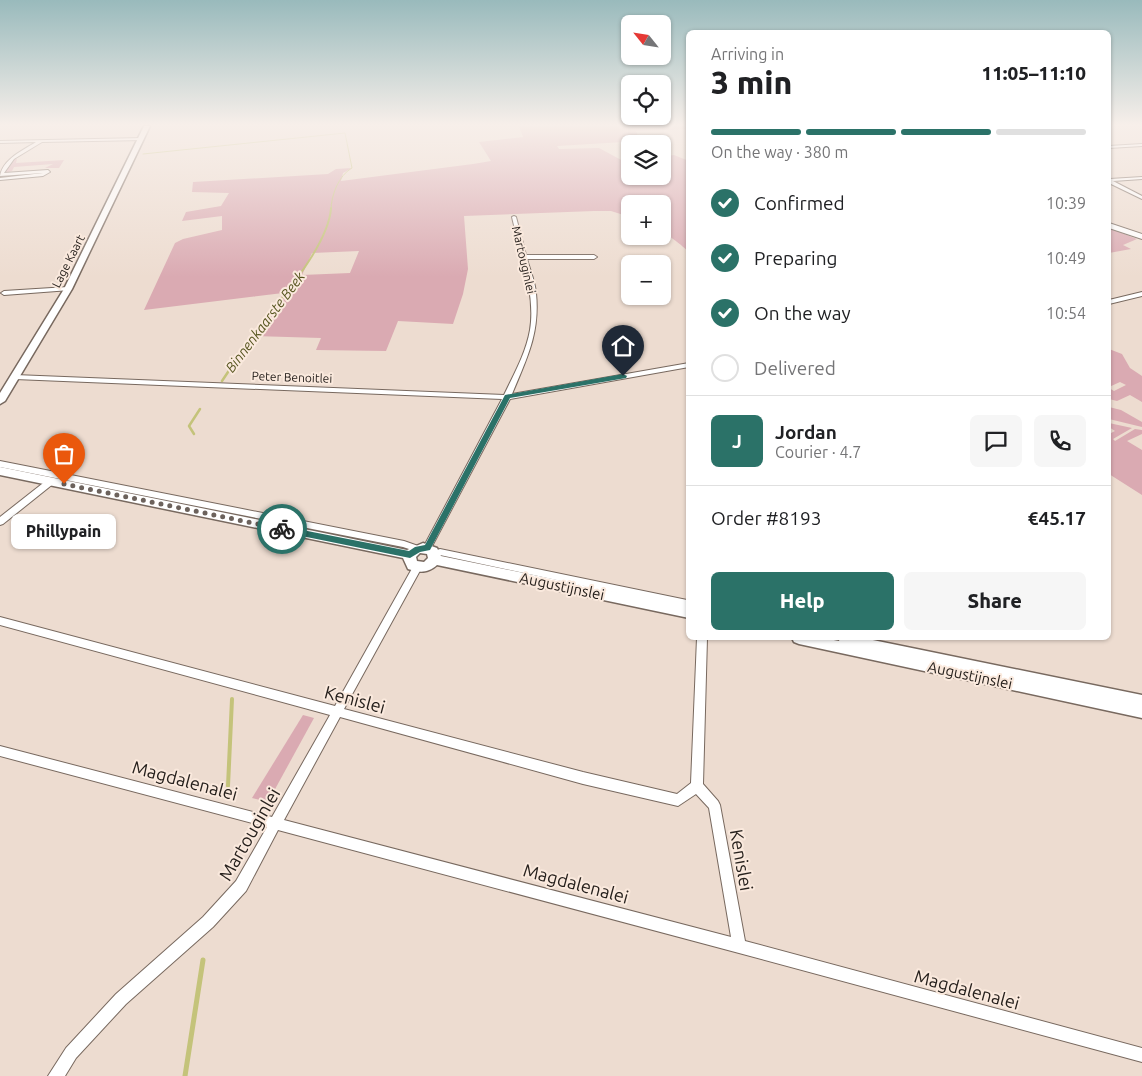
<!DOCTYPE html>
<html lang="en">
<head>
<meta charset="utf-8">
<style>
  body { margin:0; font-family:Ubuntu,sans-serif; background:#f6f6f6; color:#202124; height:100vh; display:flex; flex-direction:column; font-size:19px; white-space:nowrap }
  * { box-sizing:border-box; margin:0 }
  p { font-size:16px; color:#757577 }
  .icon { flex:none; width:28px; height:28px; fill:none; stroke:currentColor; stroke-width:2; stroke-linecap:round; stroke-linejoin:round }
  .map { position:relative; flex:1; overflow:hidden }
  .side { position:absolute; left:686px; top:30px; width:425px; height:610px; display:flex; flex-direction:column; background:#fff; border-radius:8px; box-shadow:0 1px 4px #0004 }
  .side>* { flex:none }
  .needle { width:32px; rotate:300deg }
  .controls { position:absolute; left:621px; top:15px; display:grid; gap:10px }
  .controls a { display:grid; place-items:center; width:50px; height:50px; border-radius:8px; background:#fff; box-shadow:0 1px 4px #0004; font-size:25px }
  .pin { position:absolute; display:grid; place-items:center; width:42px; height:42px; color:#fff; margin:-51px -21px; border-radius:50% 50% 50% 0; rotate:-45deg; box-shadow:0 0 5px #0007 }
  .pin .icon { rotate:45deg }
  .courier { position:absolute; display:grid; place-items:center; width:50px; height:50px; margin:-25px; border:4px solid #2b7268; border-radius:50%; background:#fff; color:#222; box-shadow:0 1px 6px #0007 }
  .bubble { position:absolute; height:35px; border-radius:8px; background:#fff; box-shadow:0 1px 4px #0004; font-size:16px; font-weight:800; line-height:35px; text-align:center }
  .headline em { font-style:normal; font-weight:800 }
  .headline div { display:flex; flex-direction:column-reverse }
  .headline { display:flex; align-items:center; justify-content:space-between; height:85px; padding:0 25px }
  h1 { font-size:32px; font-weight:800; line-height:38px }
  .bar { display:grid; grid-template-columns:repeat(4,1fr); gap:8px 5px; align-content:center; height:60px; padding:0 25px }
  .bar i { height:6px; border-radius:4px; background:#e0e0e0 }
  .bar .selected { background:#2b7268 }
  .bar p { grid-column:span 4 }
  .line { display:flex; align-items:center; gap:12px; padding:0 25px; border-top:1px solid #e0e0e0 }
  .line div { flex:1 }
  .round { display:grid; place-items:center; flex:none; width:52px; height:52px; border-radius:8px; background:#f6f6f6 }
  ol { padding:0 25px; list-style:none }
  li { display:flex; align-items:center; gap:15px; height:55px }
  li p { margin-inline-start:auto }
  li .icon { padding:5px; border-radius:50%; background:#2b7268; color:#fff; stroke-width:4 }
  li:last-child { color:#757577 }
  li i { width:28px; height:28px; border:2px solid #e0e0e0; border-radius:50% }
  .primary-button { display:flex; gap:10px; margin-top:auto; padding:10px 25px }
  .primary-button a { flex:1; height:58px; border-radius:8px; background:#2b7268; color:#fff; font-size:20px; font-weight:800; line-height:58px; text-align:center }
  .primary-button a+a { background:#f6f6f6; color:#202124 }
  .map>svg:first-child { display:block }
  .green { fill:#daaab2; fill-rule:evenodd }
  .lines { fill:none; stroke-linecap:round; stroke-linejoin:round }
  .stream-far4 { stroke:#c4c37a; stroke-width:1 }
  .stream-far3 { stroke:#c4c37a; stroke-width:2 }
  .stream-far2 { stroke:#c4c37a; stroke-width:2.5 }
  .stream-far1 { stroke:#c4c37a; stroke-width:4 }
  .stream { stroke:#c4c37a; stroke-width:5 }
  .street-casing { stroke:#78695f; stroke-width:2 }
  .secondary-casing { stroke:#78695f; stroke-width:3 }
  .primary-casing { stroke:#78695f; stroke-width:2 }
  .street { fill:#fff; fill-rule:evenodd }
  .secondary { fill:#fff; fill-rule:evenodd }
  .primary { fill:#fff; fill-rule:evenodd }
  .route { fill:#2b7268 }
  .done { stroke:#6c625c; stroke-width:5; stroke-dasharray:0 9 }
  .labels { text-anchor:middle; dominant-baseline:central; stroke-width:4; stroke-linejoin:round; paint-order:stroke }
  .far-street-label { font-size:12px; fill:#27211d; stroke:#fae9dd }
  .far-water-label { font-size:14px; font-style:italic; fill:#55541e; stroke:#fae9dd }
  .street-label { font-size:15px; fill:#27211d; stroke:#fae9dd }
  .near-street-label { font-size:18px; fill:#27211d; stroke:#fae9dd }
</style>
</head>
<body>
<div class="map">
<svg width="1142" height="1076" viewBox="0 0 1142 1076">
  <rect width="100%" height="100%" fill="#eddcd0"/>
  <g class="green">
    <path d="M 519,126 L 689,126 L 689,129 L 636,131 L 640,141 L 557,146 L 559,149 L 599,148 L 625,162 L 630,161 L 630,176 L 662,176 L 663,157 L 674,155 L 689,161 L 689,252 C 665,229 662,241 662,204 L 630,204 L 630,217 L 611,211 L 594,211 L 464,216 L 468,269 L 463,294 L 453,324 L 398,321 L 386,351 L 316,350 L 321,338 L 252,336 L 288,288 L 283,293 L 144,310 L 175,243 L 183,239 L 222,230 L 222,216 L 182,221 L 186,212 L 221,206 L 229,193 L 192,192 L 193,182 L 328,174 L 336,169 L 352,168 L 343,173 L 341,181 L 473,164 L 491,161 L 479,142 L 523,137 ZM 359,251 L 350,273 L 302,275 L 312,253 Z"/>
    <path d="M 13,159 L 17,159 L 16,163 L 64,160 L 59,168 L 45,168 L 53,164 L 14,167 L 12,171 L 5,173 Z"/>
    <path d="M 1109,228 L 1137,239 L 1123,245 L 1131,249 L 1109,253 Z"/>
    <path d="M 1109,349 L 1122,354 L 1130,368 L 1142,376 L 1142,402 L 1130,395 L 1117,401 L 1109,399 L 1109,388 L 1114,391 L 1126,385 L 1120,382 L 1109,387 Z"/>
    <path d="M 1109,407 L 1121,410 L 1142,422 L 1142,427 L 1109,419 Z"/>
    <path d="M 1109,423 L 1132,428 L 1113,439 L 1115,441 L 1135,429 L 1142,430 L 1142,434 L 1127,441 L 1142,450 L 1142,495 L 1109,474 L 1109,434 L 1115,431 L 1109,427 Z"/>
    <path d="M 303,715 L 314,718 L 268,802 L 252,798 Z"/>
  </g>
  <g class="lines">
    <path class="stream-far4" d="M 143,154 L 345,133 L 352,168 C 339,175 331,195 331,210"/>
    <path class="stream-far3" d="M 270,314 C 290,288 329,241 331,208"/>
    <g class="stream-far2">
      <path d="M 222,381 L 252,336 L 271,313"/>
      <path d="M 194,434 L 189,426 L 200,409"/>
    </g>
    <path class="stream-far1" d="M 228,786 L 232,699"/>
    <path class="stream" d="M 185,1076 L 203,960"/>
    <g class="street-casing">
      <g id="street">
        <path d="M 142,138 L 143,140 L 42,142 L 14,159 L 4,173 L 48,170 L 50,172 L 43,176 L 0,180 L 0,178 L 43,173 L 0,176 C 3,159 22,151 36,142 L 0,143 L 0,141 Z"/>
        <path d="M 1142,144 L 1142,146 L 1109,148 L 1109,146 Z"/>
        <path d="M 1142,177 L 1142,179 L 1113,181 L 1142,196 L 1142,199 L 1109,183 L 1109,179 L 1110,179 Z"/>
        <path d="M 514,216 L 516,217 L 526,255 L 594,255 L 597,257 L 594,259 L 527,259 C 530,270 535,281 536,293 C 540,333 527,358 512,394 L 689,363 L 689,367 L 510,399 L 430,550 L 424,550 L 423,548 L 502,399 L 15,379 L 12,377 L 15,375 L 504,395 C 514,374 526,353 530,330 C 536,294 520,252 512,217 Z"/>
        <path d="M 68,287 L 71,289 L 70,290 L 4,295 L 1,293 L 4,291 Z"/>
        <path d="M 1142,292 L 1142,296 L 1109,304 L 1109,300 Z"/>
        <path d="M 0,461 L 404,541 L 421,547 L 422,549 L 421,551 L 418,552 L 403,547 L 0,467 Z"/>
        <path d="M 50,479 L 54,482 L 53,484 L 3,524 L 0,525 L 0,517 L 47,480 Z"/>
        <path d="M 440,549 L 687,600 L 689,601 L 689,616 L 683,616 L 681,613 L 682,607 L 440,555 L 435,557 L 432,556 L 431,554 L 432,552 Z"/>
        <path d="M 417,564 L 420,565 L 422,567 L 344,709 L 583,772 L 677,794 L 691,783 L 697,638 L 707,638 L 703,784 L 718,801 L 720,805 L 745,941 L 1142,1048 L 1142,1062 L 739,953 L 278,830 L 246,891 L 213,927 L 126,1004 L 76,1058 L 65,1076 L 48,1076 L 66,1048 L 116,994 L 203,917 L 236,881 L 267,827 L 0,756 L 0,746 L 272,817 L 330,715 L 0,625 L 0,617 L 335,706 L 414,565 ZM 340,717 L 583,784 L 678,806 L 696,794 L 709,808 L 731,937 L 284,820 Z"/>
      </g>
    </g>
    <g class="secondary-casing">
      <g id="secondary">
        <path d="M 144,126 L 150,126 L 72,289 L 5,401 L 0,404 L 0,393 L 64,289 Z"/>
        <path d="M 0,467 L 407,550 L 423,543 L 437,548 L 441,556 L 689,607 L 689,618 L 437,565 C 428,573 420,573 408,569 L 403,558 L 0,475 ZM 420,553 L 427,554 L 428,558 L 424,562 L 417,561 L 416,557 Z"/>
        <path d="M 792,638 L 823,638 L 839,641 L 840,638 L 863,638 L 1142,695 L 1142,718 L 799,644 L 794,642 Z"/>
      </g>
    </g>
    <g class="primary-casing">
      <path id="primary" d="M 1109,223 L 1142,234 L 1142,239 L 1109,228 Z"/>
    </g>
    <use href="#street" class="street"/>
    <use href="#secondary" class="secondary"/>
    <use href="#primary" class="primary"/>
  </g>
  <linearGradient id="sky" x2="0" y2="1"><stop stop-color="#99babc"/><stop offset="0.45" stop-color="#f7efea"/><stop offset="1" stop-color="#f7efea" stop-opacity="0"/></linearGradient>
  <rect width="1142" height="277" fill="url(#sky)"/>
  <path class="route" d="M 623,374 L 627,376 L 626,378 L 510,398 L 430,550 L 420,552 L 410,558 L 282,532 L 278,529 L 282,526 L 409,551 L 415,547 L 425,545 L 505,395 Z"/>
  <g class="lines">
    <path class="done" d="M 64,484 L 282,529"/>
  </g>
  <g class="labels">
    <g class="far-street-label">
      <text transform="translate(524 260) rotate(77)">Martouginlei</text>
      <text transform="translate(68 261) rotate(-63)">Lage Kaart</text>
      <text transform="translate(292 377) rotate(2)">Peter Benoitlei</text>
    </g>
    <g class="far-water-label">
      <text transform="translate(265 322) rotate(-53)">Binnenkaarste Beek</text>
    </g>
    <g class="street-label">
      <text transform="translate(562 586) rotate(12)">Augustijnslei</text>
      <text transform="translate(970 675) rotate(12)">Augustijnslei</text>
    </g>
    <g class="near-street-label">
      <text transform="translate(355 699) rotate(15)">Kenislei</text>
      <text transform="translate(185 780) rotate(15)">Magdalenalei</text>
      <text transform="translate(249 834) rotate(-60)">Martouginlei</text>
      <text transform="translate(742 860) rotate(80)">Kenislei</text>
      <text transform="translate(576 883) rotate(15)">Magdalenalei</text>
      <text transform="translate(967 989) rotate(15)">Magdalenalei</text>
    </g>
  </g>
</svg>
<div class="controls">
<a><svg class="needle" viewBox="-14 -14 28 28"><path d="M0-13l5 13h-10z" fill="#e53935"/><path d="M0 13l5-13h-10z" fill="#757577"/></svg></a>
<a><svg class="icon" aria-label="locate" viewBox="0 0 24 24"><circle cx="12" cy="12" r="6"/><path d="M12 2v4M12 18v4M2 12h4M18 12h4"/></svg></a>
<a><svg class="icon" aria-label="layers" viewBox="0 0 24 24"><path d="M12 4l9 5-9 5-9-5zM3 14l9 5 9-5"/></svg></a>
<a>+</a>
<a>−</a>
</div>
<div class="pin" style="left:64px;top:484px;background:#ea580c"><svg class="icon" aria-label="bag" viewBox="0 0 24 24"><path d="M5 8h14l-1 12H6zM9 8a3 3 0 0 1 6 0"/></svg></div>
<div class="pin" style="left:623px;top:376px;background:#1f2937"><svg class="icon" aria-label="home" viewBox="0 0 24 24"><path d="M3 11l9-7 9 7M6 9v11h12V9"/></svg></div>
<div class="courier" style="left:282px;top:529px"><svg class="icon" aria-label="bike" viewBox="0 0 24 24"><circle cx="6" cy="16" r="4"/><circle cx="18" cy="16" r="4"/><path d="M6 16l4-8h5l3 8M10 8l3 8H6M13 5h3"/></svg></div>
<div class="bubble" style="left:11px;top:514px;width:105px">Phillypain</div>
<section class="side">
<div class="headline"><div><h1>3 min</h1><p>Arriving in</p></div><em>11:05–11:10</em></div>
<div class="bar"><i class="selected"></i><i class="selected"></i><i class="selected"></i><i></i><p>On the way · 380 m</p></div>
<ol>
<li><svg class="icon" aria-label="check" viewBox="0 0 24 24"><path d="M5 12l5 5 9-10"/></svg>Confirmed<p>10:39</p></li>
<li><svg class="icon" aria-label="check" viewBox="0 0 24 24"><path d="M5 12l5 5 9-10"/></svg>Preparing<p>10:49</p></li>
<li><svg class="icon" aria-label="check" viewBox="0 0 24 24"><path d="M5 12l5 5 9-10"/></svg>On the way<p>10:54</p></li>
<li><i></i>Delivered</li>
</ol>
<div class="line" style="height:90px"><b class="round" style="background:#2b7268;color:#fff">J</b><div><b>Jordan</b><p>Courier · 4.7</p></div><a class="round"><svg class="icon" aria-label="chat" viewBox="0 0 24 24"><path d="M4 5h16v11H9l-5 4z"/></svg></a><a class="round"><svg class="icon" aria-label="phone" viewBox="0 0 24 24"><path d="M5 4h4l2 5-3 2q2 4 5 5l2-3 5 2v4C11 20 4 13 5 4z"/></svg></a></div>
<div class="line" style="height:65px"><div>Order #8193</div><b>€45.17</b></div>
<div class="primary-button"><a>Help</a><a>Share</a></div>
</section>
</div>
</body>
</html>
